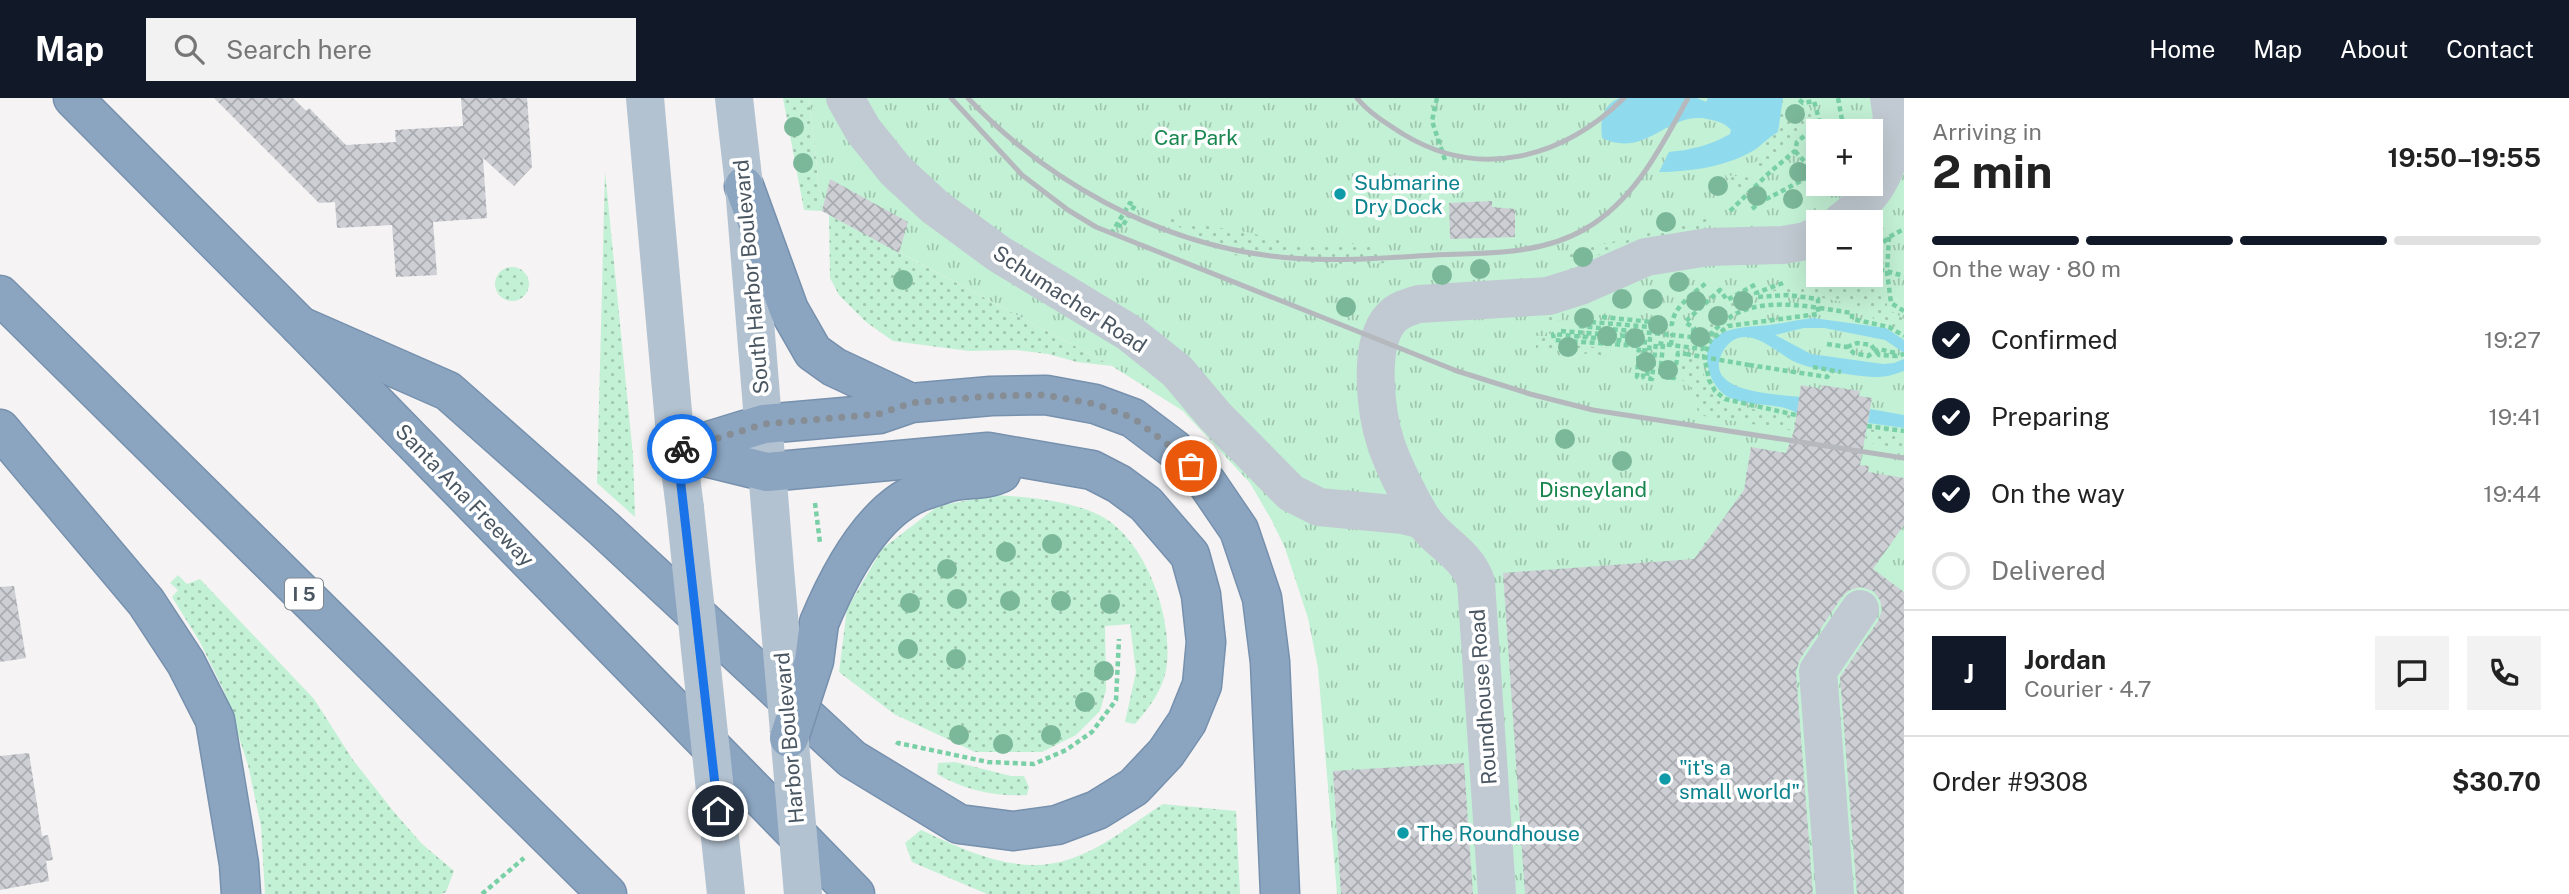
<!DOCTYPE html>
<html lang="en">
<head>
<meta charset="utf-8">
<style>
  body { margin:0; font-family:"Public Sans",sans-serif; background:#f2f2f2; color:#222; height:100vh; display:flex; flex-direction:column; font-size:26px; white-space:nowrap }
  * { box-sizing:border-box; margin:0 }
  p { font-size:23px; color:#767676 }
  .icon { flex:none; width:38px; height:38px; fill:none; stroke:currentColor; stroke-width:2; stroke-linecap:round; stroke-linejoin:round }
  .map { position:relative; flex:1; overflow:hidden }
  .details { display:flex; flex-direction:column; background:#fff; width:665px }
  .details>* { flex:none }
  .fabs { position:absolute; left:1806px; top:21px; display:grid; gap:14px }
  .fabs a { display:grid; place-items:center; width:77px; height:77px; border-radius:0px; background:#fff; box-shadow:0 7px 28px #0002; font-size:35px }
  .pin { position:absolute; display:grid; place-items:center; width:60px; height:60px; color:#fff; margin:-30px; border:4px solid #fff; border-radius:50%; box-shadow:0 2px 7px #0007 }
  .courier { position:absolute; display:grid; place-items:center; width:70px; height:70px; margin:-35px; border:5px solid #1a73e8; border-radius:50%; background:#fff; color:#222; box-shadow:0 2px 9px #0007 }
  .summary em { font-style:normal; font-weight:700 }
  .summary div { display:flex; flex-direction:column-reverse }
  .summary { display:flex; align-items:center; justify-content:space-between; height:119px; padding:0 28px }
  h1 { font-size:46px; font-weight:700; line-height:52px }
  .bar { display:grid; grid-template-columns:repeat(4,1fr); gap:10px 7px; align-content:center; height:84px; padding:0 28px }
  .bar i { height:9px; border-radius:5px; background:#e0e0e0 }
  .bar .on { background:#111827 }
  .bar p { grid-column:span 4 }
  .line { display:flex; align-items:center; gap:18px; padding:0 28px; border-top:2px solid #e0e0e0 }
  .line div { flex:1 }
  .round { display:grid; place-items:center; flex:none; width:74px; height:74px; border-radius:0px; background:#f2f2f2 }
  ol { padding:0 28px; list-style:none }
  li { display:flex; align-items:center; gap:21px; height:77px }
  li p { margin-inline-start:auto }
  li .icon { padding:7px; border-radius:50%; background:#111827; color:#fff; stroke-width:4 }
  li:last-child { color:#767676 }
  li i { width:38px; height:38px; border:4px solid #e0e0e0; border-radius:50% }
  header { display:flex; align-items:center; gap:42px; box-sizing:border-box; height:98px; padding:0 35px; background:#111827; color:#fff }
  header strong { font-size:33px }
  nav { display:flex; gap:38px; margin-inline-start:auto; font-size:24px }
  .search { width:490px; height:63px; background:#f2f2f2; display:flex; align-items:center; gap:18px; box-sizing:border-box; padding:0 24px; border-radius:0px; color:#767676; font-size:26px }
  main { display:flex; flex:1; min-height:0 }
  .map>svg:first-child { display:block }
  .park { fill:url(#park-tufts); fill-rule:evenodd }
  .garden { fill:url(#garden-dots) }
  .water { fill:#90daee }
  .building { fill:url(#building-cross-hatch) }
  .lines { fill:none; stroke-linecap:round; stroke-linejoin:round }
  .highway-casing { stroke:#7690ad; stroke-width:41 }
  .path { stroke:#7ad0a6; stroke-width:4.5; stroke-dasharray:5 3.5; stroke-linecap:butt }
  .minor { stroke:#c1cad2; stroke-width:38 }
  .major { stroke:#b3c2d1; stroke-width:38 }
  .highway { stroke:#8ba5c1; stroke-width:38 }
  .rail { stroke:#b5b8bd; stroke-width:5 }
  .highway-bridge-casing { stroke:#7690ad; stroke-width:41; stroke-linecap:butt }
  .path-bridge { stroke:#7ad0a6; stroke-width:4.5; stroke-dasharray:5 3.5; stroke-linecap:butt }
  .major-bridge { stroke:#b3c2d1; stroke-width:38 }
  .highway-bridge { stroke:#8ba5c1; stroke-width:38 }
  .tree { fill:#7bb799 }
  .done { stroke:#868d94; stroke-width:7; stroke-dasharray:0 12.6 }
  .route { stroke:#1a73e8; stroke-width:9 }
  .culture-dot { fill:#0f9aa8; stroke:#fff; stroke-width:2.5 }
  .labels { text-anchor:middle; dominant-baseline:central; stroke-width:7; stroke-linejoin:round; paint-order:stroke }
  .shield { fill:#fff; stroke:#808990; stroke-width:2 }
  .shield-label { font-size:19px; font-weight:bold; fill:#4a5661 }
  .park-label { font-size:21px; fill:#17864f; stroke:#fff }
  .culture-label { font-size:21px; fill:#0d838f; stroke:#fff; text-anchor:start }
  .street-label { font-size:21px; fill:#4a5661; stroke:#fff }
</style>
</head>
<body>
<header>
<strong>Map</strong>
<div class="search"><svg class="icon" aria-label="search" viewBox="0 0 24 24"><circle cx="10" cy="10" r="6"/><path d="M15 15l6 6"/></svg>Search here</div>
<nav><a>Home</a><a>Map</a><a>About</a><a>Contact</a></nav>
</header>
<main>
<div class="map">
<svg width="1904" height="796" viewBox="0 0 1904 796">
  <defs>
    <pattern id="park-tufts" width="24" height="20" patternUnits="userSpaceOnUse" patternTransform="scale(1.75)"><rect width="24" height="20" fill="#c3f1d5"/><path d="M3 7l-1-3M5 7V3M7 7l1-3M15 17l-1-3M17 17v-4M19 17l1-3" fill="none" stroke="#a0c6b0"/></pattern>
    <pattern id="garden-dots" width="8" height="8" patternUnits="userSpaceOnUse" patternTransform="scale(1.75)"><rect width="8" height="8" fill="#c3f1d5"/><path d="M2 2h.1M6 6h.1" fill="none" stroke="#a0c6b0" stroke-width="1.8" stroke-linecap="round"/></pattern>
    <pattern id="building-cross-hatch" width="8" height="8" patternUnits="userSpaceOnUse" patternTransform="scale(1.75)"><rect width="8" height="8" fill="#cdcfd5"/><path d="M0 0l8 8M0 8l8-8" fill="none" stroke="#a8abb0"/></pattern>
  </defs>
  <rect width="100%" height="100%" fill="#f5f3f3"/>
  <path class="park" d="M 809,0 L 1904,0 L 1904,796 L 1337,796 L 1318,570 L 1308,520 L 1285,450 L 1272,423 L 1250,385 L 1183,313 L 1112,268 L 822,113 ZM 1818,33 L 1871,33 L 1871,86 L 1818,86 ZM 1818,124 L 1871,124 L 1871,177 L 1818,177 Z"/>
  <g class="garden">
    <path d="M 783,0 L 809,0 L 822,113 L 804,112 Z"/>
    <path d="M 1783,0 L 1788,0 L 1800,10 L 1810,10 L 1812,26 L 1796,33 L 1790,49 L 1765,70 L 1755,84 L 1741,95 L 1725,77 L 1752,80 L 1757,73 L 1755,64 L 1764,59 L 1768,52 L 1762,46 L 1780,30 L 1779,19 Z"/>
    <path d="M 605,73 L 633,358 L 635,419 L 597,385 Z"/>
    <path d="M 1156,115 L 1183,124 L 1246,134 L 1291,145 L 1346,145 L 1379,150 L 1393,165 L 1345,166 L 1250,162 L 1214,150 Z"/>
    <path d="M 829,117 L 1112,268 L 1077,264 L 1048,256 L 1016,252 L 969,253 L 893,243 L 866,224 L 839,197 L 830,180 Z"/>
    <path d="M 1716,118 C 1693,146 1649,135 1618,148 C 1600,155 1583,167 1564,175 L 1563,173 L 1568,168 L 1568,155 Z"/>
    <circle cx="512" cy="186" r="17"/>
    <path d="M 1833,177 L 1872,178 L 1884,195 L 1888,211 L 1904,221 L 1904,234 C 1892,227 1871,229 1871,213 L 1851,210 L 1851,205 C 1822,202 1801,192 1768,193 L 1789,188 L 1820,186 Z"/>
    <path d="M 1746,196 L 1747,202 L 1751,205 C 1729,216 1711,226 1699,248 L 1693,247 C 1704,223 1723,208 1746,196 Z"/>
    <path d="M 1547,211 L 1561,212 L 1562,222 L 1550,223 L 1551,246 L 1611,250 L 1610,258 L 1536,251 L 1536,238 L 1547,238 Z"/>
    <path d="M 1681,260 L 1701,262 C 1703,284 1713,299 1733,308 L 1796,318 L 1794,333 L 1698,317 L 1696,299 L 1685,282 L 1678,285 Z"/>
    <path d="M 1867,331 L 1904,336 L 1904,351 L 1865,344 Z"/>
    <path d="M 995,397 C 1027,399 1069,402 1099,417 C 1145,440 1172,517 1167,565 C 1165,589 1150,609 1135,626 L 1125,624 L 1136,574 L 1130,526 L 1105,528 L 1106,592 L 1100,613 L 1076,637 L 1042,654 L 975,654 L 894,616 L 839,574 L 847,511 L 882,451 L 938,408 Z"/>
    <path d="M 178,477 L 187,486 L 200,481 L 314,601 L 353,662 L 394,714 L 422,746 L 454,773 L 446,794 L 442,796 L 265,796 L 261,728 L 248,667 L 224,593 L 200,544 L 172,499 L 178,492 L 170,485 Z"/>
    <path d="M 955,664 L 1011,678 L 1024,678 L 1029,689 L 1027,697 C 996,699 964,692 937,676 L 938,665 Z"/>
    <path d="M 1163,706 L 1236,713 L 1240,796 L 987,796 L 912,764 L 905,745 L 921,732 C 966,753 1020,779 1070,761 C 1104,750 1133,725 1163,706 Z"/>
  </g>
  <g class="water">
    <path d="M 1619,0 L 1697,0 L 1706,4 L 1708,0 L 1783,0 L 1778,34 C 1769,39 1764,45 1756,51 C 1730,68 1690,74 1659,74 L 1669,54 C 1691,52 1711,47 1730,36 L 1731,32 C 1726,26 1720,24 1712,22 C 1669,9 1648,62 1602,40 C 1600,22 1602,8 1619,0 Z"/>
    <path d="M 1813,220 L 1886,230 L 1904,242 L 1904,255 L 1885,242 L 1824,230 L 1804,230 L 1775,237 L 1811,256 L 1883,266 L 1894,265 L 1904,261 L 1904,273 C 1895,276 1887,279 1878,279 C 1859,279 1808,271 1793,263 C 1778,255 1762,239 1745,239 C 1735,239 1728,245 1723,253 C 1700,295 1776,296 1800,299 L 1797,315 C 1777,304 1754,309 1733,301 C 1721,297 1712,285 1709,273 C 1699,234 1729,230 1758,228 C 1776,227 1795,222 1813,220 Z"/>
    <path d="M 1870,311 L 1904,317 L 1904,330 L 1868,325 Z"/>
  </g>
  <g class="building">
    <path d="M 214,0 L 293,0 L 306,13 L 309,10 L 346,47 L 396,44 L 395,32 L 463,28 L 461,0 L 527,0 L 532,69 L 514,88 L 483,60 L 487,120 L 433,124 L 437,177 L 396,179 L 392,127 L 337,130 L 335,104 L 319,105 Z"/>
    <path d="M 830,81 L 908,124 L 899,155 L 822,113 Z"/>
    <path d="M 1492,103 L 1492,109 L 1515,111 L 1515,139 L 1450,141 L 1449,105 Z"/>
    <path d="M 1801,287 L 1822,291 L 1821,287 L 1860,293 L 1859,298 L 1872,300 L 1860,367 L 1869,368 L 1868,374 L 1904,380 L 1904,427 L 1873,471 L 1904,494 L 1904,796 L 1857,796 L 1840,579 L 1878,523 L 1882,512 L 1880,502 L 1873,493 L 1861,489 L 1850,492 L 1842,499 L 1800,561 L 1796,574 L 1813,796 L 1525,796 L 1503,475 L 1694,461 L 1744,392 L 1751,349 L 1786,355 L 1794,333 Z"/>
    <path d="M 14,488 L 26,560 L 0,564 L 0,489 Z"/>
    <path d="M 29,655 L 42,738 L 48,737 L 53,762 L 46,763 L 49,783 L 0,792 L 0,658 Z"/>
    <path d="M 1464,665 L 1473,796 L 1341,796 L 1333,673 Z"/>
  </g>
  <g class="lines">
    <g class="highway-casing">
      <g id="highway">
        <path d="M 73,0 L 300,228 L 855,796"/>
        <path d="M 744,88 L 789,212 L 813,254 L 834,269 L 911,305"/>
        <path d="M 0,197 L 607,796"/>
        <path d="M 300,228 L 448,293 L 603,430 L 852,661 L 959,726 L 1013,733 L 1057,727 L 1097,712 L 1134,689 L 1166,655 L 1187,624 L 1202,587 L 1206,544 L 1201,497 L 1190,457 L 1146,406 L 1119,386 L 1092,372 L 988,354 L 767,374 L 677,352"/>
        <path d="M 0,331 L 146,504 L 186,565 L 215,622 L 239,766 L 241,796"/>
        <path d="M 679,352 L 764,326 L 879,316 L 911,305 L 991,298 L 1046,297 L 1095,306 L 1133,320 L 1174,351 L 1207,385 L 1239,432 L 1262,500 L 1270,564 L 1280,796"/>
        <path d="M 819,525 C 839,477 875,406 928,391 C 937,388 945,385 954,383 C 969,380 987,382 1001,375"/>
      </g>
    </g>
    <g class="path">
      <path d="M 1437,0 L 1432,23 L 1446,65"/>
      <path d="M 1838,0 L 1844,33"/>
      <path d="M 1795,53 L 1816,76"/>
      <path d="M 1752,111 L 1759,105 L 1818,74"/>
      <path d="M 1730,113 L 1770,74 L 1795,53 L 1797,44 L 1820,25 L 1814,3 L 1803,5 L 1797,0"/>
      <path d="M 1111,136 L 1130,105 L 1135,107 L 1122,129 L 1117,126"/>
      <path d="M 1889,139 L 1887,174 L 1891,205 L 1904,213"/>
      <path d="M 1871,156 L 1889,139 L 1904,131"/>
      <path d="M 1871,169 L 1904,178"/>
      <path d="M 1783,185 L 1756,195 L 1757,199 L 1788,197 L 1818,201 L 1818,216 L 1728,228 L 1710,243 L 1704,258 L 1709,282 L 1715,293 L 1725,301 L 1796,317"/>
      <path d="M 1602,219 L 1672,226 C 1674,208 1693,196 1706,185"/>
      <path d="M 1591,224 L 1663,230"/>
      <path d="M 1579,228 L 1672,237"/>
      <path d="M 1561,233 L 1640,239 L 1639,244 L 1553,236 L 1554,242 L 1639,248 L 1637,279 L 1643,279 L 1645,241 L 1650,241 L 1647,280 L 1652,281 L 1656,245 L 1702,251 C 1733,190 1798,207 1852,215 L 1852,221 L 1889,229 L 1904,238"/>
      <path d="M 1663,246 L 1660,278 L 1674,280 L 1678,255 L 1686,256"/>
      <path d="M 1827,246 L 1847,249 L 1854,255 L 1868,258 L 1879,251 L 1899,256"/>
      <path d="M 1671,247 L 1672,237 L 1691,239 L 1694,230 L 1685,224 L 1720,192 L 1727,202 L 1758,185"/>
      <path d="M 1847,249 L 1857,245 L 1871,247 L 1879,257 L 1897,258 L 1904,256"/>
      <path d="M 1749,267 L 1827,279 L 1833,272"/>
      <path d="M 1813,269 L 1841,274"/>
      <path d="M 1867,328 L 1904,333"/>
      <path d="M 815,405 L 820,445"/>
      <path d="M 897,647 L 898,645 L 988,664 L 1034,666 L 1066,652 L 1092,634 L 1116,602 L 1119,541"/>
      <path d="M 482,796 L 524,760"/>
    </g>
    <g class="minor">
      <path d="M 845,0 L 863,32 L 896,73 L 935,109 L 999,156 L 1128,234 L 1177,273 L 1215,318 L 1291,395 L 1319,409 L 1403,417 L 1423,422"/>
      <path d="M 1841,124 C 1884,92 1900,53 1889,0"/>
      <path d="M 1497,796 L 1476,484 C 1466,454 1436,444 1421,419 C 1409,399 1393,367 1386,346 C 1376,316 1367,246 1391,220 C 1398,212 1408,209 1419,206 L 1548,198 L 1580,188 L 1646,159 L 1708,149 L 1783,147 L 1806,143 L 1818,137"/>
      <path d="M 1835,796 L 1818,573 L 1860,511"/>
    </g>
    <g class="major">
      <path d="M 645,0 L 674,325 L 685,410"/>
      <path d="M 734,0 L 744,88 L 776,483"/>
    </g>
    <use href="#highway" class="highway"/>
    <g class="rail">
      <path d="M 951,0 L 1022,77 L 1068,112 L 1096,129 L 1457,273 L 1530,296 L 1593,312 L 1904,360"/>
      <path d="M 968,0 C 1047,84 1157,144 1271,158 C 1325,165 1382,160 1435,157 C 1485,155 1541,157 1585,131 C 1635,102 1661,49 1688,0"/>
      <path d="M 1357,0 C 1369,15 1387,26 1403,36 C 1480,83 1563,60 1624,0"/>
    </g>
    <g class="highway-bridge-casing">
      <path id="highway-bridge" d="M 789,640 L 814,563 L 819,525"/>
    </g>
    <path class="path-bridge" d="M 1686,256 L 1749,267"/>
    <g class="major-bridge">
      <path d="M 685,410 L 726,796"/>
      <path d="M 776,483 L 803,796"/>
    </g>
    <use href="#highway-bridge" class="highway-bridge"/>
  </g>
  <g class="tree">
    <circle cx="1795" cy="16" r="10"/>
    <circle cx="794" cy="29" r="10"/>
    <circle cx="803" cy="65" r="10"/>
    <circle cx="1799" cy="74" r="10"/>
    <circle cx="1718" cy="88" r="10"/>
    <circle cx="1757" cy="98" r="10"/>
    <circle cx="1793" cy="101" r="10"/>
    <circle cx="1666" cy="124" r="10"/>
    <circle cx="1583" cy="159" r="10"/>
    <circle cx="1480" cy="171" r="10"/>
    <circle cx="1442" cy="177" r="10"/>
    <circle cx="903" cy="182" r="10"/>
    <circle cx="1679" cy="184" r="10"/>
    <circle cx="1622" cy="201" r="10"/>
    <circle cx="1653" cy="201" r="10"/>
    <circle cx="1696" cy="203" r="10"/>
    <circle cx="1743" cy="203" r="10"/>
    <circle cx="1346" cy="209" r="10"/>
    <circle cx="1718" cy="218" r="10"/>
    <circle cx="1584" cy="220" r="10"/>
    <circle cx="1658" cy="227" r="10"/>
    <circle cx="1607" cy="238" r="10"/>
    <circle cx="1700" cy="239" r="10"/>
    <circle cx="1635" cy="240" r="10"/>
    <circle cx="1568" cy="249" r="10"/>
    <circle cx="1646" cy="264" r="10"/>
    <circle cx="1668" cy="272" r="10"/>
    <circle cx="1565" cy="341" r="10"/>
    <circle cx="1622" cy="363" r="10"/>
    <circle cx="1052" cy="446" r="10"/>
    <circle cx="1006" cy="454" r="10"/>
    <circle cx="947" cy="471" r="10"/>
    <circle cx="957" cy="501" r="10"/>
    <circle cx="1010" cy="503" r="10"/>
    <circle cx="1061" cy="503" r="10"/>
    <circle cx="910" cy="505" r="10"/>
    <circle cx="1110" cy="506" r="10"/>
    <circle cx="908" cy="551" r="10"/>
    <circle cx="956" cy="561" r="10"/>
    <circle cx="1104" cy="573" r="10"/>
    <circle cx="1085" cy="604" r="10"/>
    <circle cx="959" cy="637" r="10"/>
    <circle cx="1051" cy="637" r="10"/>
    <circle cx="1003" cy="646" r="10"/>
  </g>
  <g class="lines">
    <path class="done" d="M 682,351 L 764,326 L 879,316 L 911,305 L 991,298 L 1046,297 L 1095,306 L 1133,320 L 1174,351 L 1191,368"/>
    <path class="route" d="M 682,351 L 677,352 L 718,713"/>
  </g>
  <g class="culture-dot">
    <circle cx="1340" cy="96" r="7"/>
    <circle cx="1665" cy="681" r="7"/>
    <circle cx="1403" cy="735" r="7"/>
  </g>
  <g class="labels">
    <rect class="shield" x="285" y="480.5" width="38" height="31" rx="5"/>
    <g class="shield-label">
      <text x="304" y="496">I 5</text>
    </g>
    <g class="park-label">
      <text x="1196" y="39">Car Park</text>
      <text x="1593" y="391">Disneyland</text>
    </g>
    <g class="culture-label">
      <text x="1354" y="84">Submarine<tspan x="1354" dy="24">Dry Dock</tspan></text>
      <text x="1679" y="669">"it's a<tspan x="1679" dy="24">small world"</tspan></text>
      <text x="1417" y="735">The Roundhouse</text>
    </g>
    <g class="street-label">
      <text transform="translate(751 179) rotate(-95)">South Harbor Boulevard</text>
      <text transform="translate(1070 201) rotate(33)">Schumacher Road</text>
      <text transform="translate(465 397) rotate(46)">Santa Ana Freeway</text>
      <text transform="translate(1483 599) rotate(-94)">Roundhouse Road</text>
      <text transform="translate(789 640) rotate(-95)">Harbor Boulevard</text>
    </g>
  </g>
</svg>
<div class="fabs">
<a>+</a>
<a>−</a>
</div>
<div class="pin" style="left:1191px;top:368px;background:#ea580c"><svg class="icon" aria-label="bag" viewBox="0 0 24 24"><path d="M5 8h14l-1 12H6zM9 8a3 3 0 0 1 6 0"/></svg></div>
<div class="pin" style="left:718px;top:713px;background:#1f2937"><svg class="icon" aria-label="home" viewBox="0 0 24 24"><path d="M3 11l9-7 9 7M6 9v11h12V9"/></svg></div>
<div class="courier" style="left:682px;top:351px"><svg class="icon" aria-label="bike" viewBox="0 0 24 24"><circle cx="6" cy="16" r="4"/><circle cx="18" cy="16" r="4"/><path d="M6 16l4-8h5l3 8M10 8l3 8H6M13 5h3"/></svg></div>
</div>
<section class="details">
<div class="summary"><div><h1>2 min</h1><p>Arriving in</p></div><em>19:50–19:55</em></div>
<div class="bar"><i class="on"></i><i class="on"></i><i class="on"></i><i></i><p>On the way · 80 m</p></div>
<ol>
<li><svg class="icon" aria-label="check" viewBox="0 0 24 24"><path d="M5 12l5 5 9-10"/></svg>Confirmed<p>19:27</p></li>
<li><svg class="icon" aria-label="check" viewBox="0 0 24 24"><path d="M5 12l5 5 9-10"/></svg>Preparing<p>19:41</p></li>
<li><svg class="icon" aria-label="check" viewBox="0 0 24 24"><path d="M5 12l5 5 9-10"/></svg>On the way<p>19:44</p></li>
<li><i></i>Delivered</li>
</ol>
<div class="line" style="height:126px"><b class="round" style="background:#111827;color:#fff">J</b><div><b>Jordan</b><p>Courier · 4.7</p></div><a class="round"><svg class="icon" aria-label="chat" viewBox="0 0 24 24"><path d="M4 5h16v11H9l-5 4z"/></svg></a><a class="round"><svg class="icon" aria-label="phone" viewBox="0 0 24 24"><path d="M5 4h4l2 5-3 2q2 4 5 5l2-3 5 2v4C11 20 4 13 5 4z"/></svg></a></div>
<div class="line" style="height:91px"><div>Order #9308</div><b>$30.70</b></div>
</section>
</main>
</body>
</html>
